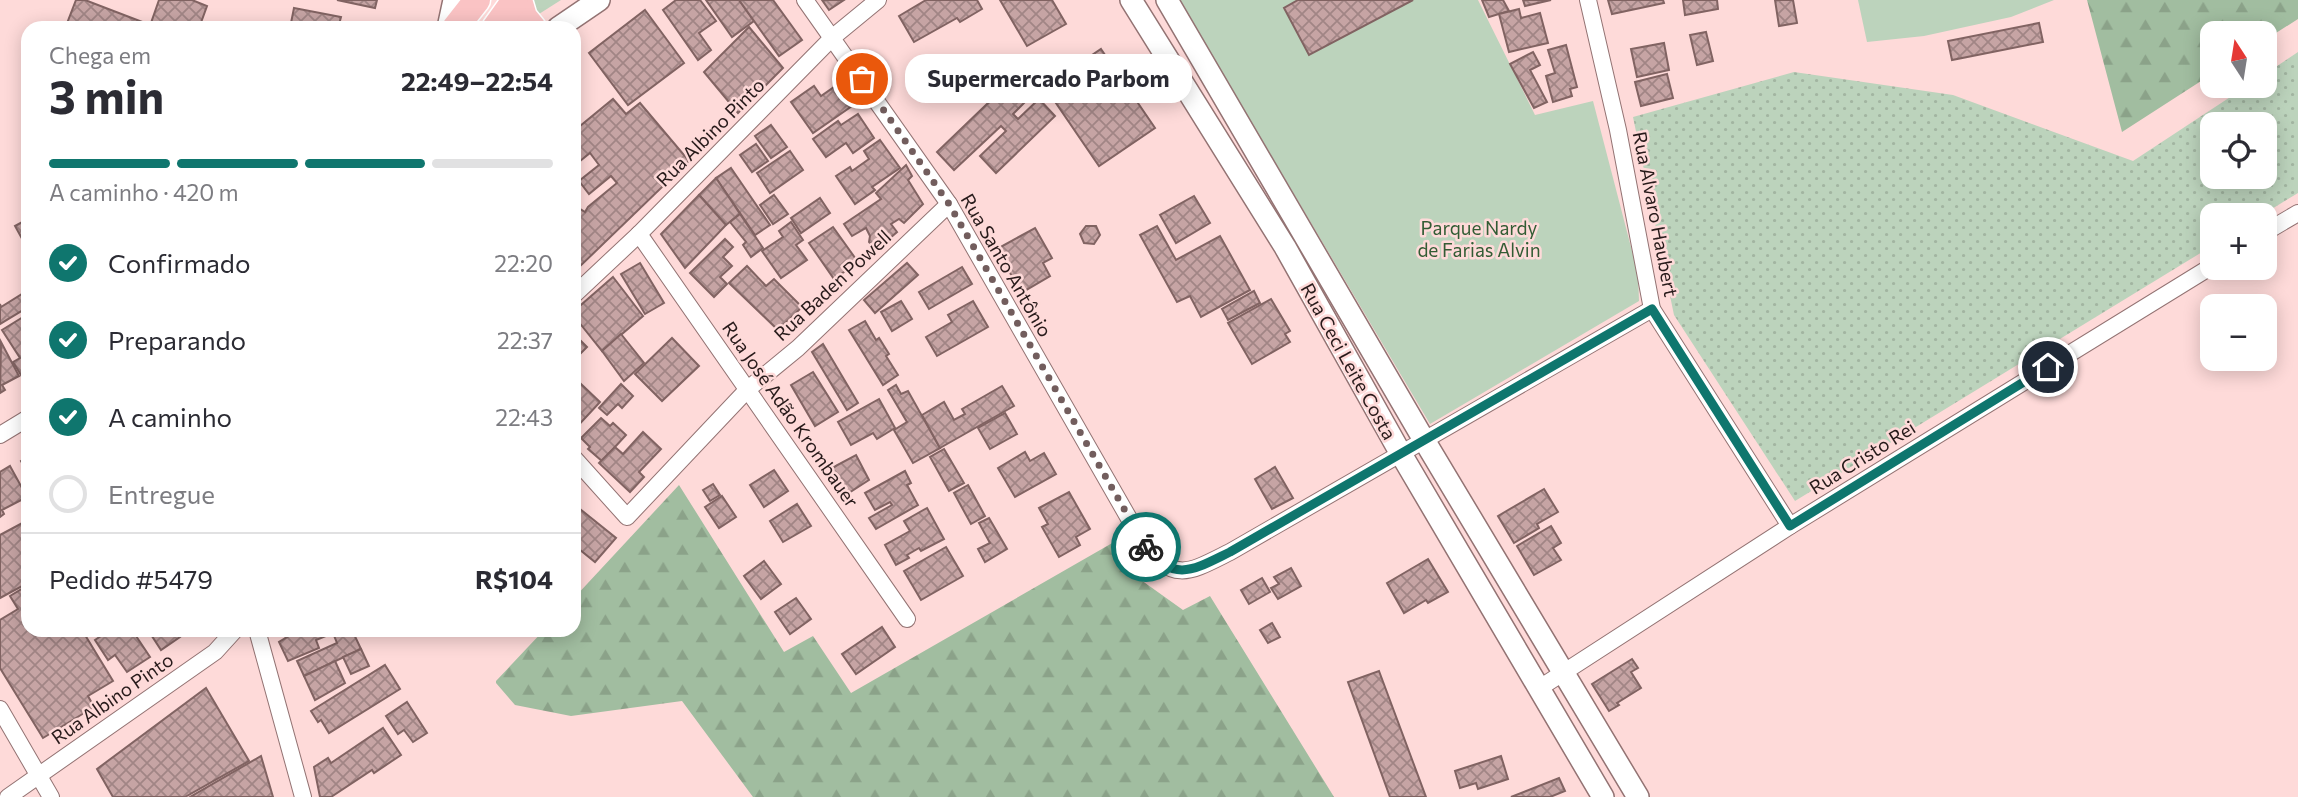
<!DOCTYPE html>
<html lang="pt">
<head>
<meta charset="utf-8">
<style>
  body { margin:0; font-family:Commissioner,sans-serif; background:#f7f7f7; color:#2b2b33; height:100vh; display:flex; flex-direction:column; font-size:26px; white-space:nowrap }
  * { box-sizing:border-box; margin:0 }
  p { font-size:23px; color:#7c7c81 }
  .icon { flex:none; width:38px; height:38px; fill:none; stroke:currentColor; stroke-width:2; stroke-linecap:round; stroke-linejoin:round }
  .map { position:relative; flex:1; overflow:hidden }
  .drawer { position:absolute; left:21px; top:21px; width:560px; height:616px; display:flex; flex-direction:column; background:#fff; border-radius:21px; box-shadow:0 4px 18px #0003 }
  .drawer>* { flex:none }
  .needle { width:46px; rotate:348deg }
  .controls { position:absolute; left:2200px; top:21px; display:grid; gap:14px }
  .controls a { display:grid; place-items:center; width:77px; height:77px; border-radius:14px; background:#fff; box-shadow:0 4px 18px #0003; font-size:35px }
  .pin { position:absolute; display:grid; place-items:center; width:60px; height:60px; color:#fff; margin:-30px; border:4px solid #fff; border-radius:50%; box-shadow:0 2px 7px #0007 }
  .courier { position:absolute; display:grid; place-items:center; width:70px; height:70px; margin:-35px; border:5px solid #0f766e; border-radius:50%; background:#fff; color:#222; box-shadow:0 2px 9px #0007 }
  .bubble { position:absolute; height:49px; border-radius:21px; background:#fff; box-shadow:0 4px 18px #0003; font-size:23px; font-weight:700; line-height:49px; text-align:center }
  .headline em { font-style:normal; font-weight:700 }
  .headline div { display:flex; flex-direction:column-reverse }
  .headline { display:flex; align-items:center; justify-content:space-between; height:119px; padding:0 28px }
  h1 { font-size:46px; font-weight:700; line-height:52px }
  .bar { display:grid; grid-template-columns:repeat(4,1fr); gap:10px 7px; align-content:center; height:84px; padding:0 28px }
  .bar i { height:9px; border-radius:5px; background:#e1e1e2 }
  .bar .selected { background:#0f766e }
  .bar p { grid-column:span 4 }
  .line { display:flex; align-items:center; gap:18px; padding:0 28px; border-top:2px solid #e1e1e2 }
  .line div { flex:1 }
  ol { padding:0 28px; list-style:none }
  li { display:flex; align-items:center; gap:21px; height:77px }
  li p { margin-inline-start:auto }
  li .icon { padding:7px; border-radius:50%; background:#0f766e; color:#fff; stroke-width:4 }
  li:last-child { color:#7c7c81 }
  li i { width:38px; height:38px; border:4px solid #e1e1e2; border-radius:50% }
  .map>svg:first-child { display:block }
  .grass { fill:url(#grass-dots); fill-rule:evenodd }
  .forest { fill:url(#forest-firs) }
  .park { fill:#bcd3bc }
  .building { fill:url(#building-cross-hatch); stroke:#816362; stroke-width:2 }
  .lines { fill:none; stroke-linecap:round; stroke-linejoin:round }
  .minor-casing { stroke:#937373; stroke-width:18 }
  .tertiary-casing { stroke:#937373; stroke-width:24 }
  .primary-casing { stroke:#fff; stroke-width:29 }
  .minor { stroke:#fff; stroke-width:16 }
  .tertiary { stroke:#fff; stroke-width:21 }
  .primary { stroke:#fac3c4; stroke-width:26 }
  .done { stroke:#725d5d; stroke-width:7; stroke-dasharray:0 12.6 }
  .route { stroke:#0f766e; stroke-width:9 }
  .labels { text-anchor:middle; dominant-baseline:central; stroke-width:5; stroke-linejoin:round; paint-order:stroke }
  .street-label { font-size:19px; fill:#271a1a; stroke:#fedad9 }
  .park-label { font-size:19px; fill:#325c34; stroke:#fedad9 }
</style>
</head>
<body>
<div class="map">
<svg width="2298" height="797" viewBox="0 0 2298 797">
  <defs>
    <pattern id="grass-dots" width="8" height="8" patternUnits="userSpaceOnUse" patternTransform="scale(1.75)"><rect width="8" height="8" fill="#bcd3bc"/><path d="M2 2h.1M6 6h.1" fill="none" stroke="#a2b5a1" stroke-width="1.8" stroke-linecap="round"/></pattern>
    <pattern id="forest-firs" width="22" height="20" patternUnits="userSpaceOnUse" patternTransform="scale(1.75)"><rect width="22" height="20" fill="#a1bda0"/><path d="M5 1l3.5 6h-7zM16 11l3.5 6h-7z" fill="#8ba289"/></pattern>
    <pattern id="building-cross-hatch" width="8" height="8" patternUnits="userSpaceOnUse" patternTransform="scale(1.75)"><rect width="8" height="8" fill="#c6a4a4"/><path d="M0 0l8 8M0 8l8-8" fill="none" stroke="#a18585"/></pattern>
  </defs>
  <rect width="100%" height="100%" fill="#fedad9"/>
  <path class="grass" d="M 2298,52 L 2298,193 L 2262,215 L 2212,215 L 2212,246 L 1795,501 L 1674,315 L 1633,117 L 1794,72 L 1953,95 L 2133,161 L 2247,86 L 2264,86 L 2265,74 ZM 2212,124 L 2264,124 L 2264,177 L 2212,177 Z"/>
  <g class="forest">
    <path d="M 2087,0 L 2298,0 L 2298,19 L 2265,40 L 2264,33 L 2212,33 L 2212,74 L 2122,132 Z"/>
    <path d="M 679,485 L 784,652 L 813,636 L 851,693 L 1121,538 L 1141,580 L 1183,610 L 1210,596 L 1334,797 L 753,797 L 682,701 L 571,716 L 515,705 L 496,683 L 496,681 L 544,630 L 574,630 L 574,598 Z"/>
  </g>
  <g class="park">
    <path d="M 534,0 L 561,0 L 539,14 L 531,4 Z"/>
    <path d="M 1179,0 L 1478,0 L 1535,115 L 1593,101 L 1638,274 L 1639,301 L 1430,424 Z"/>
    <path d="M 1858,0 L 2054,0 L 2011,17 L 1924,36 L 1867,42 Z"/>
  </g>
  <g class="building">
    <path d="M 76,0 L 85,0 L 158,28 L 71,28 L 66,26 Z"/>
    <path d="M 159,0 L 192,0 L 207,6 L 199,28 L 164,28 L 151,23 Z"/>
    <path d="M 337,0 L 377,0 L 375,8 Z"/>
    <path d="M 676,0 L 700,0 L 716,21 L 699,33 L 711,50 L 698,60 L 663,10 Z"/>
    <path d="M 706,0 L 739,0 L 754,21 L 732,37 Z"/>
    <path d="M 739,0 L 773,0 L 802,40 L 779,56 Z"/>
    <path d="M 822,0 L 844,0 L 829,10 Z"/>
    <path d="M 926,0 L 977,0 L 982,9 L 960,22 L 957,18 L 914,42 L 899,16 Z"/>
    <path d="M 1000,0 L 1052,0 L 1066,24 L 1027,46 Z"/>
    <path d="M 1298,0 L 1413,0 L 1309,55 L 1284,8 Z"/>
    <path d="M 1482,0 L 1503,0 L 1509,11 L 1489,17 Z"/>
    <path d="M 1523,0 L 1551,0 L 1525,6 Z"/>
    <path d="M 1608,0 L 1663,0 L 1664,3 L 1612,14 Z"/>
    <path d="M 1683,0 L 1717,0 L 1718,9 L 1685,15 Z"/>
    <path d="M 1775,0 L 1793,0 L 1797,23 L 1779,26 Z"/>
    <path d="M 294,8 L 341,17 L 338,28 L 290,28 Z"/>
    <path d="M 1519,9 L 1521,18 L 1540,13 L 1548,43 L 1509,52 L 1499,14 Z"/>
    <path d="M 645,10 L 684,63 L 628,105 L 589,53 Z"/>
    <path d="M 2039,23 L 2043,42 L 1952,60 L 1948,41 Z"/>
    <path d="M 749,27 L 783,68 L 738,113 L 704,72 Z"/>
    <path d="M 1706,32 L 1713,61 L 1697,65 L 1690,35 Z"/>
    <path d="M 1664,43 L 1669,70 L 1637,77 L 1631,49 Z"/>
    <path d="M 1566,45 L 1577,87 L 1570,89 L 1572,96 L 1553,102 L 1546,76 L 1555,73 L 1548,50 Z"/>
    <path d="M 1101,49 L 1155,128 L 1099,166 L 1045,87 Z"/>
    <path d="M 1533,52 L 1540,65 L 1530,70 L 1547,102 L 1534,108 L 1510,64 Z"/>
    <path d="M 1667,74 L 1673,98 L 1641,106 L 1635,82 Z"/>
    <path d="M 1012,80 L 1029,98 L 1013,114 L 1018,119 L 1039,99 L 1055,116 L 996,173 L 980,156 L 1006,131 L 1001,126 L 954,170 L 937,152 Z"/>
    <path d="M 837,85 L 852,106 L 813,133 L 791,102 L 814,86 L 821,96 Z"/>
    <path d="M 613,99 L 626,114 L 640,103 L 689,161 L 574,272 L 574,205 L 585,212 L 588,207 L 617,183 L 611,176 L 589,194 L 579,181 L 599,165 L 590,153 L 574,166 L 574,131 Z"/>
    <path d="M 858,114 L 874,138 L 853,153 L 846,143 L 826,157 L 813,139 L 838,121 L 841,125 Z"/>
    <path d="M 771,125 L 787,147 L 771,158 L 755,136 Z"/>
    <path d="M 880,140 L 900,168 L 872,187 L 875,190 L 855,204 L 836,176 L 850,167 L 852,171 L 869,159 L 864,151 Z"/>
    <path d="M 756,144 L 768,161 L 752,172 L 740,155 Z"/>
    <path d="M 790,151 L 803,170 L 770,193 L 757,173 Z"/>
    <path d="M 906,165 L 912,176 L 908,180 L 923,204 L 904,223 L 899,219 L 891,224 L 897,232 L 876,250 L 869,242 L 870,236 L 866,228 L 852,236 L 844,224 L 881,199 L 876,193 Z"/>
    <path d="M 731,168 L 770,225 L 755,235 L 716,178 Z"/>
    <path d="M 716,178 L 740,214 L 726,225 L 699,195 Z"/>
    <path d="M 699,195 L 726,225 L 685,268 L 661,234 Z"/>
    <path d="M 774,195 L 788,214 L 773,224 L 760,205 Z"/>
    <path d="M 1194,196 L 1210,223 L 1176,243 L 1160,215 Z"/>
    <path d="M 820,198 L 830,213 L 801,233 L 791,218 Z"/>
    <path d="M 740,214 L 763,248 L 751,257 L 743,245 L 746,242 L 730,222 Z"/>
    <path d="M 28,219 L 28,242 L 25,244 L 15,226 Z"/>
    <path d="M 791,222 L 803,240 L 796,245 L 807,260 L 781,278 L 762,251 L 783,237 L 779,231 Z"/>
    <path d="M 1086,226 L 1096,226 L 1100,235 L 1094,244 L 1084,243 L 1080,234 Z"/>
    <path d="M 1157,226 L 1176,260 L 1220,236 L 1250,290 L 1201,317 L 1190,296 L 1177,302 L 1140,235 Z"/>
    <path d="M 833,227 L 858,262 L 834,279 L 809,243 Z"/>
    <path d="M 1035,228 L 1052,258 L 1043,263 L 1050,276 L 1021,293 L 997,249 Z"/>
    <path d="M 725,239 L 733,247 L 723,257 L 732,266 L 720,277 L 727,284 L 714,297 L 690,273 Z"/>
    <path d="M 640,263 L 664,303 L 645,314 L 621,274 Z"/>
    <path d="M 907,263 L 918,275 L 875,313 L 864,300 Z"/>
    <path d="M 747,266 L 766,286 L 774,279 L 802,307 L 778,330 L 729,283 Z"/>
    <path d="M 962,267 L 972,284 L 929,309 L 919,292 Z"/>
    <path d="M 613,277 L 643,316 L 602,351 L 574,316 L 574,311 Z"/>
    <path d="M 1254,291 L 1260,303 L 1228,320 L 1222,309 Z"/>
    <path d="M 22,294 L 28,307 L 0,324 L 0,304 L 1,307 Z"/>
    <path d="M 1271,299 L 1290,331 L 1285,334 L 1290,342 L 1252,364 L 1228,323 Z"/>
    <path d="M 901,301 L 912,319 L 892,331 L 881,312 Z"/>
    <path d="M 973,301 L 988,327 L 937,356 L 926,337 L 952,322 L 948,315 Z"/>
    <path d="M 28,314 L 28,370 L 21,375 L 13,362 L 20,358 L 2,330 Z"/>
    <path d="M 865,321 L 876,340 L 879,338 L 889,354 L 886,356 L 898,375 L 883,385 L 849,330 Z"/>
    <path d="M 574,334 L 587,347 L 574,360 Z"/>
    <path d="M 621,334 L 644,363 L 624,381 L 602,351 Z"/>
    <path d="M 672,338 L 699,366 L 662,401 L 635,374 Z"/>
    <path d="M 1,342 L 19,376 L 2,385 L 5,390 L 0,393 Z"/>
    <path d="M 823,344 L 858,403 L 847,410 L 812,352 Z"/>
    <path d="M 813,372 L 838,412 L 815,426 L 791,385 Z"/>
    <path d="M 581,384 L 600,402 L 574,430 L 574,391 Z"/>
    <path d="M 621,384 L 633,396 L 622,408 L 618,404 L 607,415 L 599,408 Z"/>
    <path d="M 896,385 L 901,394 L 908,391 L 940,448 L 913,463 L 894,430 L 907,422 L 888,390 Z"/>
    <path d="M 1002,386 L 1014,406 L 940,448 L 922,415 L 944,402 L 954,420 L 965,414 L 962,409 Z"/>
    <path d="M 879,399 L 895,428 L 877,439 L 873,433 L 851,445 L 838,422 Z"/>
    <path d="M 1005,413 L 1017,434 L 990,449 L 978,428 Z"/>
    <path d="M 601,418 L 610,426 L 613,423 L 626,435 L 602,461 L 588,449 L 590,447 L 581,438 Z"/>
    <path d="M 643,432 L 661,449 L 639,472 L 644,477 L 630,492 L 599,463 L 615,447 L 623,454 Z"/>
    <path d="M 944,449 L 964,483 L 949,491 L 930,457 Z"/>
    <path d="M 1025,452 L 1030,461 L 1044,453 L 1056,474 L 1015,497 L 998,468 Z"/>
    <path d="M 856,455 L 869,480 L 844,496 L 830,469 Z"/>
    <path d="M 28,456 L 28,473 L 21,461 Z"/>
    <path d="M 10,466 L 27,497 L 2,510 L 4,514 L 0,517 L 0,472 Z"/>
    <path d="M 1275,467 L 1293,498 L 1272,509 L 1255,479 Z"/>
    <path d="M 774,470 L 788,491 L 764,507 L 750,485 Z"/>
    <path d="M 905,471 L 911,483 L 907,485 L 918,505 L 876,529 L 869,518 L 892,505 L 890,502 L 875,510 L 865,493 Z"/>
    <path d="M 713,484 L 720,495 L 710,501 L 703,490 Z"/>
    <path d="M 968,485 L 985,516 L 971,524 L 954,493 Z"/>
    <path d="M 1544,489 L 1558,512 L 1537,524 L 1539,528 L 1514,543 L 1498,516 Z"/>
    <path d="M 1069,492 L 1090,529 L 1076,537 L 1080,545 L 1059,557 L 1042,527 L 1048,524 L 1039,508 Z"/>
    <path d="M 722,496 L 736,517 L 719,528 L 705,507 Z"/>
    <path d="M 797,504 L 811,526 L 783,542 L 770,521 Z"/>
    <path d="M 927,508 L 944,539 L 921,551 L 919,548 L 907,555 L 909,558 L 896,565 L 885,545 L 910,531 L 904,521 Z"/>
    <path d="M 580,509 L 616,538 L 595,562 L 574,545 L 574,516 Z"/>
    <path d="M 989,518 L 1007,549 L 985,562 L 978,549 L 990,543 L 979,523 Z"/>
    <path d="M 28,520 L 28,583 L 0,598 L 0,535 Z"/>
    <path d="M 1551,526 L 1561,543 L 1553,548 L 1561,560 L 1534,575 L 1517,546 Z"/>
    <path d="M 946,547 L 963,576 L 921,600 L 904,571 Z"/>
    <path d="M 1428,559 L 1448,592 L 1428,603 L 1426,600 L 1404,613 L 1387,583 Z"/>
    <path d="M 764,561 L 781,584 L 761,599 L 744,576 Z"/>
    <path d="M 1291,568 L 1301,586 L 1278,599 L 1271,588 L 1279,584 L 1274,577 Z"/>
    <path d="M 1262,578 L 1270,592 L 1249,604 L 1241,590 Z"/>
    <path d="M 25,587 L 28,593 L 28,630 L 82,630 L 113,681 L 88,696 L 94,707 L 43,738 L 0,668 L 0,620 L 18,609 L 10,596 Z"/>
    <path d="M 796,598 L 811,619 L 790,634 L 775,612 Z"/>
    <path d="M 1272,623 L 1280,637 L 1268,643 L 1260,630 Z"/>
    <path d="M 882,627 L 895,647 L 856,674 L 842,654 Z"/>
    <path d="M 110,630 L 132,630 L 150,657 L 127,672 L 115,655 L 108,660 L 95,640 Z"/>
    <path d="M 148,630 L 175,630 L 180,637 L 161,650 Z"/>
    <path d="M 283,630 L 299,630 L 286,638 Z"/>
    <path d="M 299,630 L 330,630 L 331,634 L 316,640 L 319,648 L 288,661 L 279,642 Z"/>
    <path d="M 339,630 L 352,630 L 361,649 L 304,676 L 297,661 L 337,643 L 333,633 Z"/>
    <path d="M 361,649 L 369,666 L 351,674 L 343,657 Z"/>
    <path d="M 1632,659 L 1638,668 L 1631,672 L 1641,688 L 1617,703 L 1619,705 L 1609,711 L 1592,684 Z"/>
    <path d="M 335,661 L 345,683 L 315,700 L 304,676 Z"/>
    <path d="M 385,665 L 400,689 L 329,733 L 321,720 L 318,722 L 311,711 Z"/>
    <path d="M 1379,671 L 1426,797 L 1390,797 L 1348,682 Z"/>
    <path d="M 206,688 L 249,761 L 185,797 L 113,797 L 97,769 Z"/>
    <path d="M 407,702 L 427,733 L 413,742 L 404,730 L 398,734 L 386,716 Z"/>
    <path d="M 383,728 L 401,755 L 374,773 L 372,770 L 331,797 L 320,797 L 314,767 L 328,758 L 331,763 Z"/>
    <path d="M 261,756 L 273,797 L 190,797 Z"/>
    <path d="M 1501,756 L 1508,779 L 1478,789 L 1476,783 L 1460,788 L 1455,771 Z"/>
    <path d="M 1559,778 L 1565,791 L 1550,797 L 1511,797 Z"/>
  </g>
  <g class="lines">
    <g class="minor-casing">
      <g id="minor">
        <path d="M 805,0 L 949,204 L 1143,543 C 1174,584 1190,572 1230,552 L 1652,309"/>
        <path d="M 1588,0 L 1618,130 L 1652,309 L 1790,526"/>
        <path d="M 2264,233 L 2298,213"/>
        <path d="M 639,234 L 907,619"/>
        <path d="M 574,295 L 639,234 L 833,37 L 878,0"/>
        <path d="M 0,435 L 28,418"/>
        <path d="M 574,458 L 627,517 L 748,389 L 798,348 L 949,204"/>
        <path d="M 257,630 L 303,797"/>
        <path d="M 1538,689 L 1790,526 L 2212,266"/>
        <path d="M 0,709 L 51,797"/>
        <path d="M 8,797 L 215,652 L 235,630"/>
      </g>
    </g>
    <g class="tertiary-casing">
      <g id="tertiary">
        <path d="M 1131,0 L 1285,247 L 1401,454 L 1603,797"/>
        <path d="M 1167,0 L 1424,440 L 1638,797"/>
        <path d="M 448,28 L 454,0"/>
        <path d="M 558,28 L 599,0"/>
      </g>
    </g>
    <g class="primary-casing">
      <g id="primary">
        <path d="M 519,0 L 524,17 L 533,28"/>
        <path d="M 455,28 L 477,0"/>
        <path d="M 495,28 L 515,0"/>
      </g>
    </g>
    <use href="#minor" class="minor"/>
    <use href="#tertiary" class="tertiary"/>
    <use href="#primary" class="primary"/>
  </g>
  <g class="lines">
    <path class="done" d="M 862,79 L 949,204 L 1146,547"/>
    <path class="route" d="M 1146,547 C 1174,584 1195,569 1230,552 L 1652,309 L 1790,526 L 2048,367"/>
  </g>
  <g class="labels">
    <g class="street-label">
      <text transform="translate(710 132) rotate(-45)">Rua Albino Pinto</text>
      <text transform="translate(1656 214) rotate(79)">Rua Alvaro Haubert</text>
      <text transform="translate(1007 265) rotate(60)">Rua Santo Antônio</text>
      <text transform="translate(832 285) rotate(-43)">Rua Baden Powell</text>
      <text transform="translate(1349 361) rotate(61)">Rua Ceci Leite Costa</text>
      <text transform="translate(791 414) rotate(55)">Rua José Adão Krombauer</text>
      <text transform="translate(1862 457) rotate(-32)">Rua Cristo Rei</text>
      <text transform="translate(112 698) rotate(-35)">Rua Albino Pinto</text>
    </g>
    <g class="park-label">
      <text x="1479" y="227">Parque Nardy<tspan x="1479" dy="22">de Farias Alvin</tspan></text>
    </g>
  </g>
</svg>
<div class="controls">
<a><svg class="needle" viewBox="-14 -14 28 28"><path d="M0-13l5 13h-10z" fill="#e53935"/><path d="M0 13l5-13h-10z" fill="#7c7c81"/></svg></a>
<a><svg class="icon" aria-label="locate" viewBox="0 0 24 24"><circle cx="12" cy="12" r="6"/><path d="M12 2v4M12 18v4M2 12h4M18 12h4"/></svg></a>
<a>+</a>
<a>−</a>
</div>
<div class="pin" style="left:862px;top:79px;background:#ea580c"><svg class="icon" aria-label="bag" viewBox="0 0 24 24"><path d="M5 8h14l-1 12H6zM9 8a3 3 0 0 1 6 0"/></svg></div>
<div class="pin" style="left:2048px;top:367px;background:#1f2937"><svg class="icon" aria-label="home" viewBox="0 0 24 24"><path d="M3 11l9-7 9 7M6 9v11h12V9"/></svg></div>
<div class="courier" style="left:1146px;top:547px"><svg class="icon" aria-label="bike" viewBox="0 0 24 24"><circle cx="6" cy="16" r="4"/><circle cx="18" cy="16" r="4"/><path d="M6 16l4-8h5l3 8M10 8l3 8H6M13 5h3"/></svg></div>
<div class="bubble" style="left:905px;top:54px;width:287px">Supermercado Parbom</div>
<section class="drawer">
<div class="headline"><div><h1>3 min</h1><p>Chega em</p></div><em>22:49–22:54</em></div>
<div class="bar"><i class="selected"></i><i class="selected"></i><i class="selected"></i><i></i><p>A caminho · 420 m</p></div>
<ol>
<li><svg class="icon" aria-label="check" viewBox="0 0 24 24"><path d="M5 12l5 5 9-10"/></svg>Confirmado<p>22:20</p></li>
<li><svg class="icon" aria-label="check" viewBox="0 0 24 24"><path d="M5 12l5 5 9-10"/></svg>Preparando<p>22:37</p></li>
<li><svg class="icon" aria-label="check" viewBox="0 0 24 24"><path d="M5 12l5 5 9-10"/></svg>A caminho<p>22:43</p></li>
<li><i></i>Entregue</li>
</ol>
<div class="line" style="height:91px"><div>Pedido #5479</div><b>R$104</b></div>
</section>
</div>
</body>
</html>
